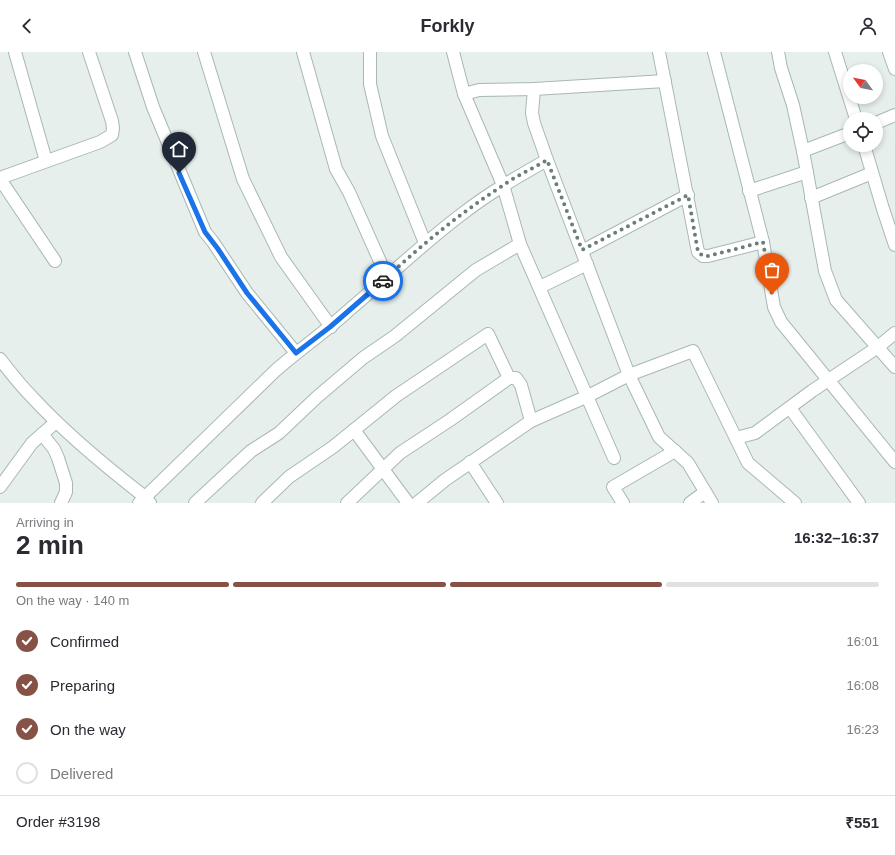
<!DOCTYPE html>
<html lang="en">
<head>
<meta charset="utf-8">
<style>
  body { margin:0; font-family:Helvetica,sans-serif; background:#f2f2f3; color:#2b2b33; height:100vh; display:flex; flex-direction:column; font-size:15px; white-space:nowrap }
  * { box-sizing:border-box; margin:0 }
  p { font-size:13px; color:#7c7c81 }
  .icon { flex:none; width:22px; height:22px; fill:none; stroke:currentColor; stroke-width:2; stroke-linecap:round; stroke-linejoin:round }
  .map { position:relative; height:451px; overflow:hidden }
  .details { display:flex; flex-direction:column; background:#fff; flex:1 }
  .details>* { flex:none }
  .needle { width:26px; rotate:302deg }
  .controls { position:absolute; left:843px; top:12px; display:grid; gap:8px }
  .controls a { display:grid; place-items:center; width:40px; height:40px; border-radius:50%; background:#fff; box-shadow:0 2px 6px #0003; font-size:20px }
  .pin { position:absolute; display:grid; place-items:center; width:34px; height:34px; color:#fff; margin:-41px -17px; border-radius:50% 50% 50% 0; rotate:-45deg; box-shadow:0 0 4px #0007 }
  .pin .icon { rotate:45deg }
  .courier { position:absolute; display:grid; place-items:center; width:40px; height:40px; margin:-20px; border:3px solid #1a73e8; border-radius:50%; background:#fff; color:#222; box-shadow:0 1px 5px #0007 }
  .summary em { font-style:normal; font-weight:700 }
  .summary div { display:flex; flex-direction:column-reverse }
  .summary { display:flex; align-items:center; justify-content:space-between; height:68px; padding:0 16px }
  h1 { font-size:26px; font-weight:700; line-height:30px }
  .bar { display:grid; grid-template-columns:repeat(4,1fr); gap:6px 4px; align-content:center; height:48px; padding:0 16px }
  .bar i { height:5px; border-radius:3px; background:#e1e1e2 }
  .bar .current { background:#865246 }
  .bar p { grid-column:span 4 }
  .line { display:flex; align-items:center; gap:10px; padding:0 16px; border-top:1px solid #e1e1e2 }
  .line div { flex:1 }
  ol { padding:0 16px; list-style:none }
  li { display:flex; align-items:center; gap:12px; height:44px }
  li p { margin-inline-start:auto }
  li .icon { padding:4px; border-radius:50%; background:#865246; color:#fff; stroke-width:4 }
  li:last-child { color:#7c7c81 }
  li i { width:22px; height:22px; border:2px solid #e1e1e2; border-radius:50% }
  header { display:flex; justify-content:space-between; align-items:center; height:52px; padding:0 16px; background:#fff; font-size:18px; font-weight:700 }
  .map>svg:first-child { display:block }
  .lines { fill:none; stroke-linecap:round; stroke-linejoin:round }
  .street-casing { stroke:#a8b8b2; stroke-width:14 }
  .street { stroke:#fff; stroke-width:12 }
  .done { stroke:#687f78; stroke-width:4; stroke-dasharray:0 7.2 }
  .route { stroke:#1a73e8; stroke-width:5 }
</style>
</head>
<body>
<header><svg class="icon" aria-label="back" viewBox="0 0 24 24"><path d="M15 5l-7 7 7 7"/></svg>Forkly<svg class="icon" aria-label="person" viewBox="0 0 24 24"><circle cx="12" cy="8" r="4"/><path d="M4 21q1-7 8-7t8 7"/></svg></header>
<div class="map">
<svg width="895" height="451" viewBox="0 0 895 451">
  <rect width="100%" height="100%" fill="#e6efeb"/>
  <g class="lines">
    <g class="street-casing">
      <g id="street">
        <path d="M 15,0 L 46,109"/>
        <path d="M 135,0 L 153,55 L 205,180 L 213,190 L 247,241 L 296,301"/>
        <path d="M 204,0 L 243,127 L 281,205 L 331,275"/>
        <path d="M 303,0 L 336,117 L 349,140 L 387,225"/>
        <path d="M 370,0 L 370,32 L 382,84 L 425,191"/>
        <path d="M 453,0 L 464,42 L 503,133 L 520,192 L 614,406"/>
        <path d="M 659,0 L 698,200 L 703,204 L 708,204 L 763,190"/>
        <path d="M 714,0 L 763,190 L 774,255 L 781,270 L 895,410"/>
        <path d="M 778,0 L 781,16 L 793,53 L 803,99 L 825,219 L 836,248 L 895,315"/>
        <path d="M 835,0 L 856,67"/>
        <path d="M 889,0 L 895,17"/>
        <path d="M 534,37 L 532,61 L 534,71 L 547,108 L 629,323 L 659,385 L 688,411 L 712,451"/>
        <path d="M 464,42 L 479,38 L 534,37 L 665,29"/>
        <path d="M 876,71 L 895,63"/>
        <path d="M 864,93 L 883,157 L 895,193"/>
        <path d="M 803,99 L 850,81"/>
        <path d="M 0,126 L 100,90 L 112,83 L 113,76 L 112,69 L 89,0"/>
        <path d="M 0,127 L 55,209"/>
        <path d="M 749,139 L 807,120"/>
        <path d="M 811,146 L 872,121"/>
        <path d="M 582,199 L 688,143"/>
        <path d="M 540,235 L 587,212"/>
        <path d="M 0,307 C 10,320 20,333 32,345 C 66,382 105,414 145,445 L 150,451"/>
        <path d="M 790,356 L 859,451"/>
        <path d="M 354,378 L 408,451"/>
        <path d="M 42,382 L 54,397 L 58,406 L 66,431 L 66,440 L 61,451"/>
        <path d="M 736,386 L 755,381 L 812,339 L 878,295 L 895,281"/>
        <path d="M 470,410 L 497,451"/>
        <path d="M 0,435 L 32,391 L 56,370"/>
        <path d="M 139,451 L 275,319 C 299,298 325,280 348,259 C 386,227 422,192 462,162 C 489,141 517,125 547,108"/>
        <path d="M 195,451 L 251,399 L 279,381 L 317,345 L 363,306 L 395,284 L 476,218 L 520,192"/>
        <path d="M 262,451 L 289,425 L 333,395 L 396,344 L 488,282 L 509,326"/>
        <path d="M 347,451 L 400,401 L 450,368 L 509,326 L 516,326 L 521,333 L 531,369"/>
        <path d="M 417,451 L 445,428 L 531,369 L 588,344 L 629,323 L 693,299 L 748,411 L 795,451"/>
        <path d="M 623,451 L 613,435 L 675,399"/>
        <path d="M 690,451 L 705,440"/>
      </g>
    </g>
    <use href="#street" class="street"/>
  </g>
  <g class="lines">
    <path class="done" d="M 383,229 C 420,194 459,162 502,134 C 516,124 532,117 547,108 L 582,198 L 688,143 L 698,200 L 703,204 L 708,204 L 763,190 L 772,242"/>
    <path class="route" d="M 179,121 L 205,180 L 218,197 L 247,241 L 296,301 L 330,275 L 383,229"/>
  </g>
</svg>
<div class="controls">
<a><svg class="needle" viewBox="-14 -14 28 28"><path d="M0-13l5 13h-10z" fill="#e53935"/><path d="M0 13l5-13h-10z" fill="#7c7c81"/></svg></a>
<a><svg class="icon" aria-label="locate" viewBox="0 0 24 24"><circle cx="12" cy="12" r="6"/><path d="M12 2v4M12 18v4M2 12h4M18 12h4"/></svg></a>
</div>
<div class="pin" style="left:772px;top:242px;background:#ea580c"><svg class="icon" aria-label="bag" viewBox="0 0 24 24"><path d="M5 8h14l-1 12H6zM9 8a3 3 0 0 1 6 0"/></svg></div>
<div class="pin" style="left:179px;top:121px;background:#1f2937"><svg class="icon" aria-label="home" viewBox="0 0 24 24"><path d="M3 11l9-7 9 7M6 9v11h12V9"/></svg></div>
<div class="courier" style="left:383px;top:229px"><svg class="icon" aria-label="car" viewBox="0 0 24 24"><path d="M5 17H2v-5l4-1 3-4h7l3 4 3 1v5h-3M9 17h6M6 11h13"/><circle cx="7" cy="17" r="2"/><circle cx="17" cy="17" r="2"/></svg></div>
</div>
<section class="details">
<div class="summary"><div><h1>2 min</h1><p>Arriving in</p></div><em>16:32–16:37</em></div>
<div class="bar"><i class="current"></i><i class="current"></i><i class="current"></i><i></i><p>On the way · 140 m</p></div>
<ol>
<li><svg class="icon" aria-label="check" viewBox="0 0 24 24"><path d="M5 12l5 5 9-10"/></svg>Confirmed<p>16:01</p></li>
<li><svg class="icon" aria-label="check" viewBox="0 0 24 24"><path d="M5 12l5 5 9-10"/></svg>Preparing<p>16:08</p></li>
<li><svg class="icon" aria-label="check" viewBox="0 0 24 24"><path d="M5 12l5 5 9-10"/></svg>On the way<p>16:23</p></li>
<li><i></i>Delivered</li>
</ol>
<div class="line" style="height:52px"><div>Order #3198</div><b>₹551</b></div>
</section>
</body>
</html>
